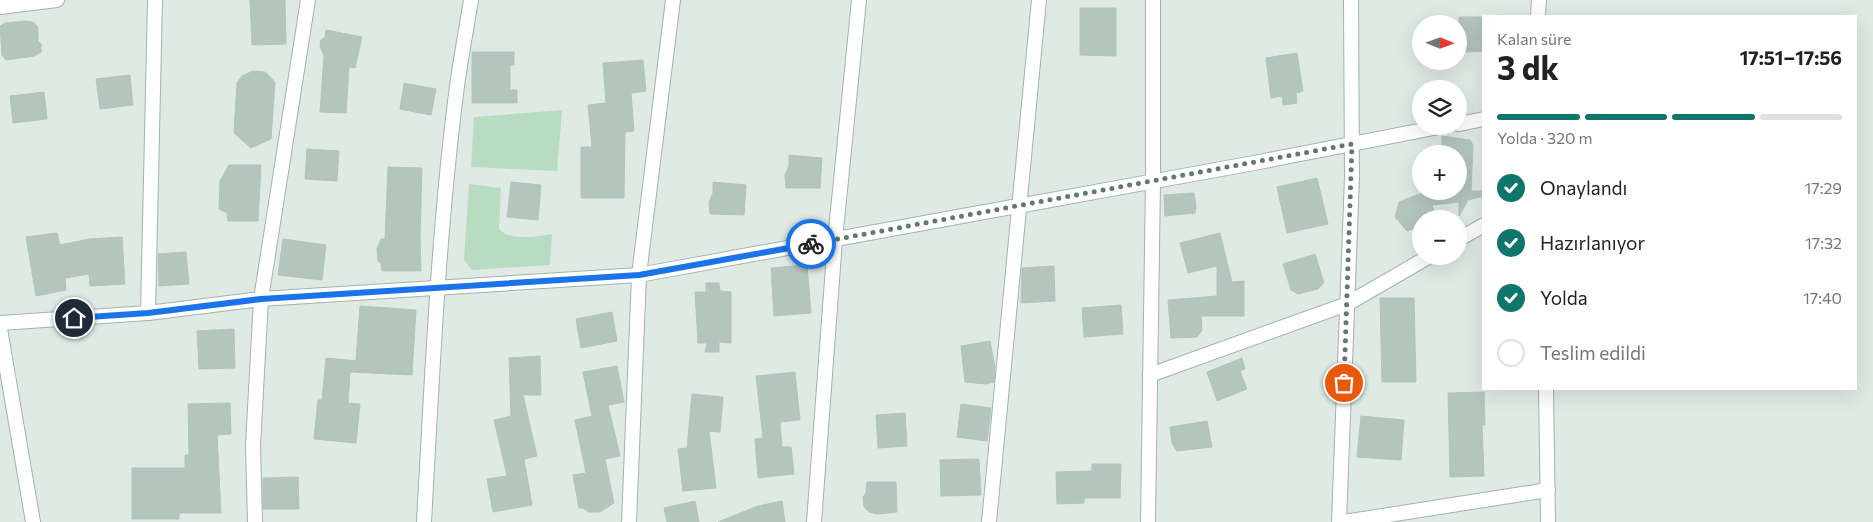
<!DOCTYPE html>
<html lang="tr">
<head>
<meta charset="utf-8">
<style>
  body { margin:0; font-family:Commissioner,sans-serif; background:#f2f2f2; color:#222; height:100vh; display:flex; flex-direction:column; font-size:19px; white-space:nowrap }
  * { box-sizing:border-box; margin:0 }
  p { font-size:16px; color:#767676 }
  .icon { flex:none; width:28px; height:28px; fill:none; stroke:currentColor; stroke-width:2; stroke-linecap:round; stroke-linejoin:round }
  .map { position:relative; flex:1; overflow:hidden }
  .side { position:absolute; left:1482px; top:15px; width:375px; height:375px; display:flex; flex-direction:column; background:#fff; border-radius:0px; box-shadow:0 5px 20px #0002 }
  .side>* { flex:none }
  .needle { width:32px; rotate:91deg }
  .buttons { position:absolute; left:1412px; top:15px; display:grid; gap:10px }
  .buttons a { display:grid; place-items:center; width:55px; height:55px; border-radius:50%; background:#fff; box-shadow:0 5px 20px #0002; font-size:25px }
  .pin { position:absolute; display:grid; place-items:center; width:42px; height:42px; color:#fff; margin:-21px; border:2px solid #fff; border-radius:50%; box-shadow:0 1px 5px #0007 }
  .courier { position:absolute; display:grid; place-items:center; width:50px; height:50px; margin:-25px; border:4px solid #1a73e8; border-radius:50%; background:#fff; color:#222; box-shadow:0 1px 6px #0007 }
  .summary em { font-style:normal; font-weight:700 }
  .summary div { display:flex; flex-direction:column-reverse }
  .summary { display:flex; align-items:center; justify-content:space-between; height:85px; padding:0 15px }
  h1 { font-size:32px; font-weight:700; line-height:38px }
  .bar { display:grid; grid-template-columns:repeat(4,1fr); gap:8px 5px; align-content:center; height:60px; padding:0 15px }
  .bar i { height:6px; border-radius:4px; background:#e0e0e0 }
  .bar .current { background:#0f766e }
  .bar p { grid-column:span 4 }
  ol { padding:0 15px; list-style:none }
  li { display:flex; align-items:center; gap:15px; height:55px }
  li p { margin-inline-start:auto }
  li .icon { padding:5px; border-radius:50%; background:#0f766e; color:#fff; stroke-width:4 }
  li:last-child { color:#767676 }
  li i { width:28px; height:28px; border:2px solid #e0e0e0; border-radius:50% }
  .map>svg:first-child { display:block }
  .green { fill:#b7dcc2 }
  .building { fill:#b4c5be; stroke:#b1c4bd }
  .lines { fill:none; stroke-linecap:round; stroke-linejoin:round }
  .minor-casing { stroke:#a2b2ac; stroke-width:16 }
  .minor { stroke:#fff; stroke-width:14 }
  .done { stroke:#637872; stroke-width:5; stroke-dasharray:0 9 }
  .route { stroke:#1a73e8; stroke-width:6 }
</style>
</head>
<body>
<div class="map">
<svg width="1873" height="522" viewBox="0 0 1873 522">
  <rect width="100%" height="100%" fill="#dfeae5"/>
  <g class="green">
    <path d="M 562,110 L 557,171 L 471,167 L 474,117 Z"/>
    <path d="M 469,184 L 501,188 L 499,229 C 511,242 536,236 552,234 L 550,265 L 472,270 L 464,260 Z"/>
  </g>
  <g class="building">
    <path d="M 250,0 L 285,0 L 286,44 L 252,45 Z"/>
    <path d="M 1080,8 L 1116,8 L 1116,56 L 1080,55 Z"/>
    <path d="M 1459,17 L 1484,17 L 1484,51 L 1466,52 L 1466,41 L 1459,41 Z"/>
    <path d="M 25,21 L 33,22 L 38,27 L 38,41 L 41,44 L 41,52 L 34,56 L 6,60 L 2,55 L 0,26 L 5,23 Z"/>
    <path d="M 326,30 L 362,37 L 355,68 L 349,67 L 346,113 L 320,112 L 324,56 L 320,46 L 321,40 L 325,37 Z"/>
    <path d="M 472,52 L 514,52 L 514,65 L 510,65 L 510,90 L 517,90 L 517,103 L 472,103 Z"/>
    <path d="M 1297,53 L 1303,91 L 1296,93 L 1297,103 L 1283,105 L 1282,96 L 1271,98 L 1266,58 Z"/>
    <path d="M 643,60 L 646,91 L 631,93 L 634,131 L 625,132 L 624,198 L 581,198 L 581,147 L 592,147 L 588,105 L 606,103 L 603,63 Z"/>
    <path d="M 253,71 L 265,72 L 275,82 L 271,139 L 251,148 L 234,133 L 237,83 L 242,76 Z"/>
    <path d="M 130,75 L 133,105 L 100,109 L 96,79 Z"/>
    <path d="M 404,83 L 436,89 L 431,115 L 400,109 Z"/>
    <path d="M 44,92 L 47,119 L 13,123 L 10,96 Z"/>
    <path d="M 1442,136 L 1470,140 L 1473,145 L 1471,191 L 1484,191 L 1484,196 L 1468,200 L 1459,216 L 1459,202 L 1432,205 L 1436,219 L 1421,219 L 1421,226 L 1407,231 L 1395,217 L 1399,202 L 1427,191 L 1459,191 L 1459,154 L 1442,154 Z"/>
    <path d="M 307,149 L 339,151 L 337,181 L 305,179 Z"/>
    <path d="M 789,155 L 822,158 L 820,188 L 786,188 L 785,175 L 789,166 Z"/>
    <path d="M 229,165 L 261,165 L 258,221 L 228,221 L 227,213 L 219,209 L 220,181 Z"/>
    <path d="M 388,167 L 422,168 L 420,238 L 421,271 L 382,271 L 381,263 L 378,261 L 377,249 L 381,239 L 385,239 Z"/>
    <path d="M 1317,178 L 1328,224 L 1287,233 L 1277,187 Z"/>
    <path d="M 511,182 L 541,185 L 538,220 L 507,217 Z"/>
    <path d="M 713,182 L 746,185 L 744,215 L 710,214 L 709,202 L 713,193 Z"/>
    <path d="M 1194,193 L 1196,206 L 1195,213 L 1165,216 L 1164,195 Z"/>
    <path d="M 57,233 L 60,245 L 89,239 L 122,237 L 125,284 L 90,286 L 89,274 L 65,278 L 66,290 L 36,296 L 26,237 Z"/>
    <path d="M 1220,233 L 1232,282 L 1244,281 L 1244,316 L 1201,316 L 1202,330 L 1197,337 L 1171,338 L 1168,300 L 1217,296 L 1217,266 L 1188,273 L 1180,243 Z"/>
    <path d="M 283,239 L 326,245 L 322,280 L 278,275 Z"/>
    <path d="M 186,252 L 189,284 L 159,286 L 158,254 Z"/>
    <path d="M 1315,254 L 1324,283 L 1318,289 L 1298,294 L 1291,290 L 1283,264 Z"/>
    <path d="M 807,265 L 811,313 L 774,316 L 771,268 Z"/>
    <path d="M 1054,266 L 1055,301 L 1021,303 L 1022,268 Z"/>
    <path d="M 706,283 L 719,283 L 720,291 L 731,292 L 731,343 L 719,342 L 719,352 L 705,352 L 707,343 L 698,343 L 695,292 L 706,292 Z"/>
    <path d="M 1380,298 L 1414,298 L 1416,382 L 1382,382 Z"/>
    <path d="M 1121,305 L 1123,334 L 1084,337 L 1082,308 Z"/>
    <path d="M 360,306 L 416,310 L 412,375 L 350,372 L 348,403 L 360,404 L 356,443 L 314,439 L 318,400 L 322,400 L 326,358 L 356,361 Z"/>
    <path d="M 612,312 L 617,341 L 581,348 L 576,319 Z"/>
    <path d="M 234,329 L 235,368 L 199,369 L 197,331 Z"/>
    <path d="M 990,341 L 995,367 L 994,382 L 986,384 L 965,382 L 961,346 Z"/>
    <path d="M 540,356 L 541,395 L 523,395 L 537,456 L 524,459 L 532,505 L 493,512 L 487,479 L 507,476 L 494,420 L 511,416 L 509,358 Z"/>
    <path d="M 1242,358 L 1245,369 L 1240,371 L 1247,389 L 1217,401 L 1207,372 Z"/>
    <path d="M 617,366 L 624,402 L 608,405 L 620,456 L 605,459 L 614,503 L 600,512 L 589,512 L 583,508 L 579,508 L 573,475 L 586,473 L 575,420 L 592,416 L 583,372 Z"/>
    <path d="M 795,372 L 800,420 L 780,422 L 782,447 L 791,447 L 794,474 L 758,478 L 755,439 L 763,438 L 756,376 Z"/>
    <path d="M 1484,392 L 1485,425 L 1482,425 L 1484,476 L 1450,477 L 1448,393 Z"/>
    <path d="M 692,394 L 723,397 L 720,432 L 709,431 L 716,488 L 683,491 L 678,449 L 687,448 Z"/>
    <path d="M 230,403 L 231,434 L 217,435 L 221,513 L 179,513 L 179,519 L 132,519 L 132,468 L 185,468 L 185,455 L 189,455 L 188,404 Z"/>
    <path d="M 961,404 L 991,408 L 987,441 L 957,437 Z"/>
    <path d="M 905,413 L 907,446 L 878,448 L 876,415 Z"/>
    <path d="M 1361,416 L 1404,420 L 1401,460 L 1357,457 Z"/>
    <path d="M 1207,421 L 1212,447 L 1177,451 L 1172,443 L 1170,427 Z"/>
    <path d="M 979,459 L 981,495 L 941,496 L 940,460 Z"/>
    <path d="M 1092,464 L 1121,464 L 1120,498 L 1084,498 L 1084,503 L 1057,504 L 1056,472 L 1092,471 Z"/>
    <path d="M 298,477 L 299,509 L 263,509 L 263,478 Z"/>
    <path d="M 867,482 L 896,482 L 897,512 L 877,514 L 869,512 L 864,507 L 863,497 L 866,493 Z"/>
    <path d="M 695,501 L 699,522 L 667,522 L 664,508 Z"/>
    <path d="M 782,501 L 785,522 L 718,522 L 758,506 Z"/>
  </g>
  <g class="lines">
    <g class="minor-casing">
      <g id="minor">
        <path d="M 0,7 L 57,0"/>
        <path d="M 1538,16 L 1539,0"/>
        <path d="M 1459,124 L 1484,119"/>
        <path d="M 1459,239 L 1484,225"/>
        <path d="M 148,313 L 155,0"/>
        <path d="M 0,323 L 148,313 L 261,299 L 639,275 L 1254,163 L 1444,126"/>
        <path d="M 0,329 L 33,522"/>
        <path d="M 1150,375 L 1347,304 L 1430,256"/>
        <path d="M 1546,389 L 1548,522"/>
        <path d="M 255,522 L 253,445 L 261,299 L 308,0"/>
        <path d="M 424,522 C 432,379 438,236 456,94 C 460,62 466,31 471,0"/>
        <path d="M 629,522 L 639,275 L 673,0"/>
        <path d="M 814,522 L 835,240 L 859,0"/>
        <path d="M 989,522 L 1039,0"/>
        <path d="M 1148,522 L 1153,181 L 1153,0"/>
        <path d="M 1339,522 L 1352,177 L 1351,0"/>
        <path d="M 1344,522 L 1548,490"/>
      </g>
    </g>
    <use href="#minor" class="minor"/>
  </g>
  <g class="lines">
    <path class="done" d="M 811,244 L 1352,144 L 1344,383"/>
    <path class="route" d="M 74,318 L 148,313 L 261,299 L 639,275 L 811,244"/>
  </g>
</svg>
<div class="buttons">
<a><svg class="needle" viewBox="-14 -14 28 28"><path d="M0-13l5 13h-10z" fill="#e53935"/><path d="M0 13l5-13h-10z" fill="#767676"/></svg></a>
<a><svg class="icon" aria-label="layers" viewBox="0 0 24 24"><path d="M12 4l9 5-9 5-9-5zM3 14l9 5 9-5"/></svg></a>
<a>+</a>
<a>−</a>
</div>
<div class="pin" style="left:1344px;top:383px;background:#ea580c"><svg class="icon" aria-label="bag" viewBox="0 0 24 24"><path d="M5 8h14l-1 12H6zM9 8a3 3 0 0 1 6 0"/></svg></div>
<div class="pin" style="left:74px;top:318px;background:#1f2937"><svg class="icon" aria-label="home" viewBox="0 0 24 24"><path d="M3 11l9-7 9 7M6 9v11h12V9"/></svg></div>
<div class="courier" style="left:811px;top:244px"><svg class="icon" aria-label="bike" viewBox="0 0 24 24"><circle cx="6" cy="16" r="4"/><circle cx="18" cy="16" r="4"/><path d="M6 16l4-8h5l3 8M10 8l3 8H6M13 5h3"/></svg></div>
<section class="side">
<div class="summary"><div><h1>3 dk</h1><p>Kalan süre</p></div><em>17:51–17:56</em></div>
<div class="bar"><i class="current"></i><i class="current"></i><i class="current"></i><i></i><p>Yolda · 320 m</p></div>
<ol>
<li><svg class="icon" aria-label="check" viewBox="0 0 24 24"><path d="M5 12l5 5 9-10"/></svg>Onaylandı<p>17:29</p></li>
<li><svg class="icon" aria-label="check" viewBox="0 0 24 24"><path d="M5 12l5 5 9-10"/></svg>Hazırlanıyor<p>17:32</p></li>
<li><svg class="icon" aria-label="check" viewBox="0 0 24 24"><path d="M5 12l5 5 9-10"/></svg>Yolda<p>17:40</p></li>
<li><i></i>Teslim edildi</li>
</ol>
</section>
</div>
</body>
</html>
